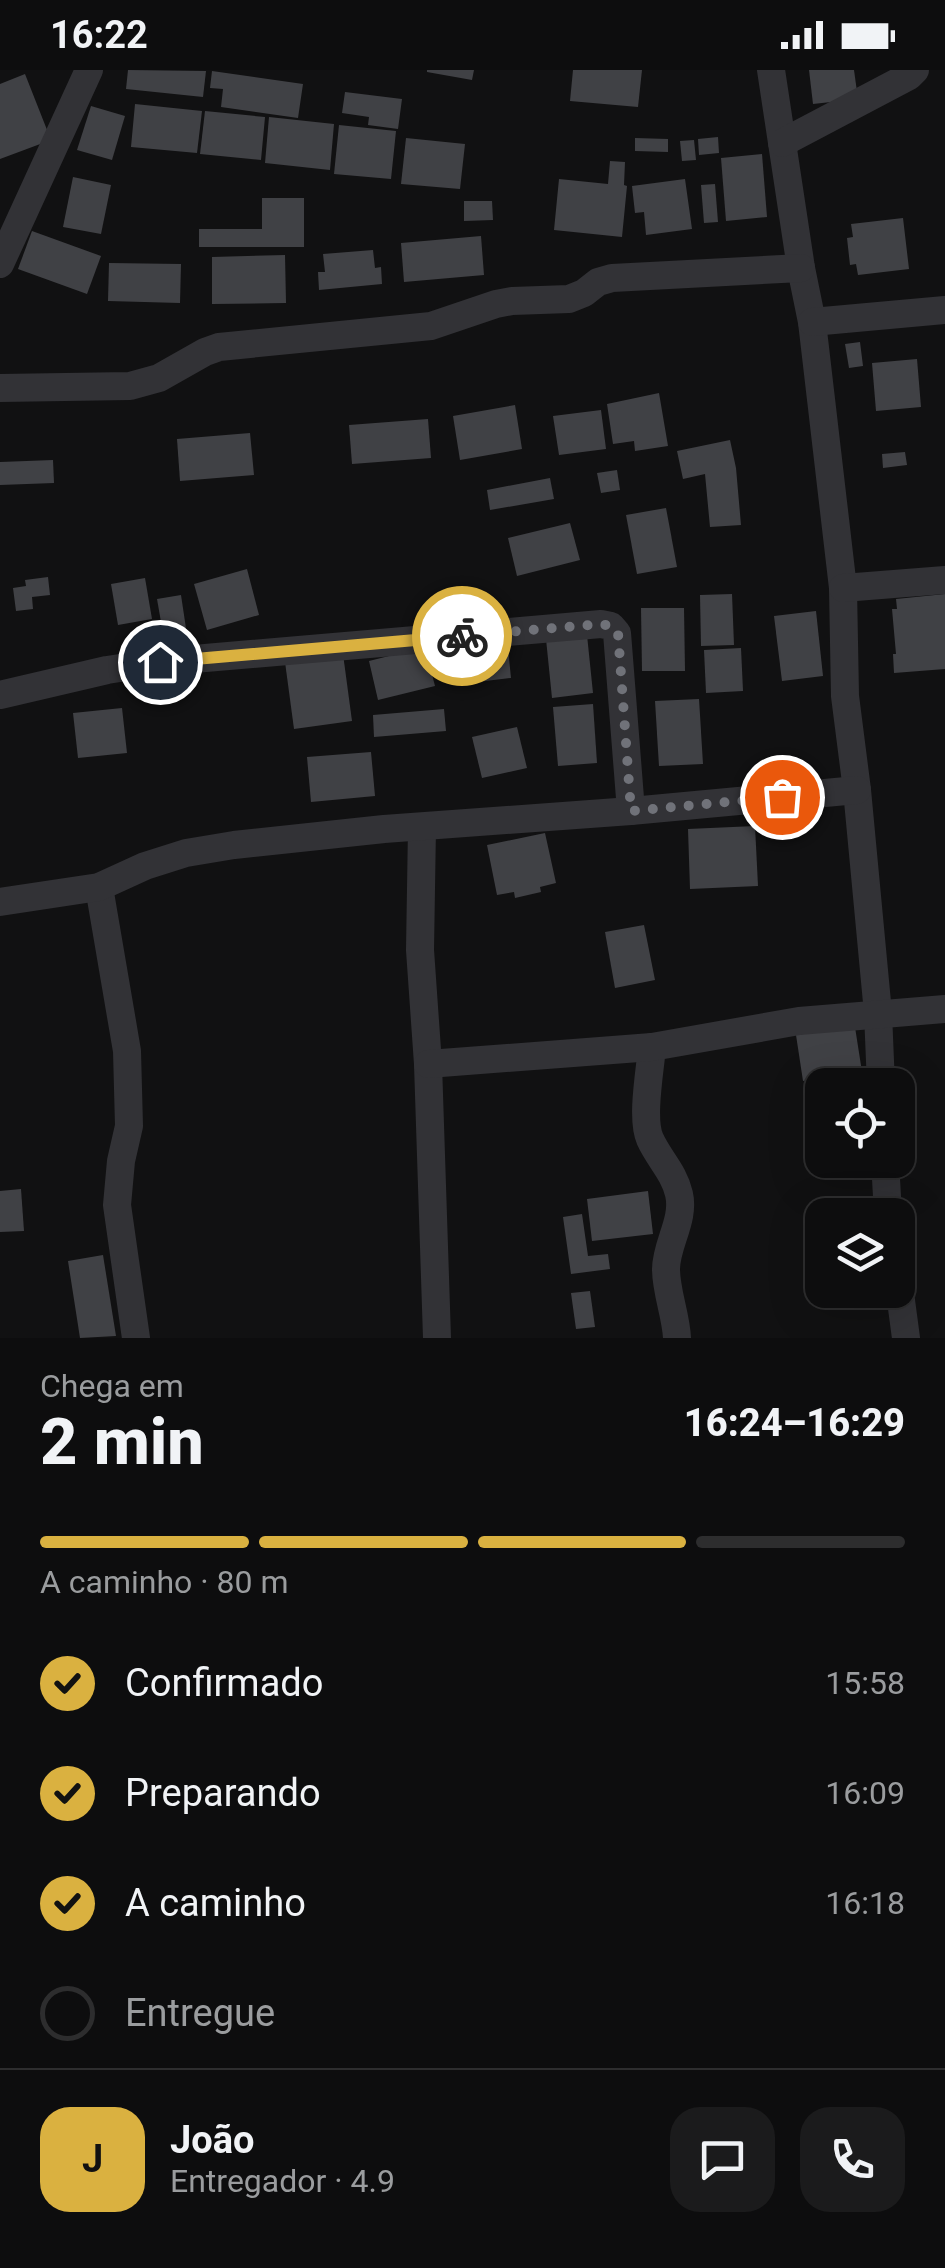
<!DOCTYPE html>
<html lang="pt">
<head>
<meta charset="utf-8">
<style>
  body { margin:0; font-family:Roboto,sans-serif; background:#1b1b1c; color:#f1f3f6; height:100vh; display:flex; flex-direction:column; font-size:38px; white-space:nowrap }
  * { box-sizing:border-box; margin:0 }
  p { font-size:32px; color:#9a9c9e }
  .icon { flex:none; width:55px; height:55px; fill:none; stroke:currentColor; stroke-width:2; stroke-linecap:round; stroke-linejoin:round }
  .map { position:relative; height:1268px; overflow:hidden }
  .side { display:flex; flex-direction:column; background:#0d0d0e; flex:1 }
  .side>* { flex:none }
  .fabs { position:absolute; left:805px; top:998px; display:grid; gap:20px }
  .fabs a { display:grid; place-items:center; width:110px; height:110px; border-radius:20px; background:#0d0d0e; box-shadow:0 10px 40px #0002,0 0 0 2px #2d2d2e; font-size:50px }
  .pin { position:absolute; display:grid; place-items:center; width:85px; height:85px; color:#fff; margin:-42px; border:5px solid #fff; border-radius:50%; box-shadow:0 2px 10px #0007 }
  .courier { position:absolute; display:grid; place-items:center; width:100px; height:100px; margin:-50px; border:8px solid #dab140; border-radius:50%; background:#fff; color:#222; box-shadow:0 2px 12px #0007 }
  .overview em { font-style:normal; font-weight:800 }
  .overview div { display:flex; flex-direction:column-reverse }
  .overview { display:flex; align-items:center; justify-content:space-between; height:170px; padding:0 40px }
  h1 { font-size:65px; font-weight:800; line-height:75px }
  .bar { display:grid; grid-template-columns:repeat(4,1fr); gap:15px 10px; align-content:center; height:120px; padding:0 40px }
  .bar i { height:12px; border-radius:8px; background:#2d2d2e }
  .bar .current { background:#dab140 }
  .bar p { grid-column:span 4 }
  .line { display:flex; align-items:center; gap:25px; padding:0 40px; border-top:2px solid #2d2d2e }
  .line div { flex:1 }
  .round { display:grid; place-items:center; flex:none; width:105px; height:105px; border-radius:30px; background:#1b1b1c }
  ol { padding:0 40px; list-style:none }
  li { display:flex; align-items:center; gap:30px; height:110px }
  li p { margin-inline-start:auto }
  li .icon { padding:10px; border-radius:50%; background:#dab140; color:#111; stroke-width:4 }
  li:last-child { color:#9a9c9e }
  li i { width:55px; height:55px; border:5px solid #2d2d2e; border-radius:50% }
  .status { display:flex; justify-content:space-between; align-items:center; height:70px; padding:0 50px; background:#0d0d0e; direction:ltr }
  .status svg { height:28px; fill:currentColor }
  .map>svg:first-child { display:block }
  .building { fill:#404145 }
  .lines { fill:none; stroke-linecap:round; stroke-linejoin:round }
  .street { stroke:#323236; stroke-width:28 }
  .done { stroke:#707279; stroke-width:10; stroke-dasharray:0 18 }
  .route { stroke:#dab140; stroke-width:12 }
</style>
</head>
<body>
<div class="status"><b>16:22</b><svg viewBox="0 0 49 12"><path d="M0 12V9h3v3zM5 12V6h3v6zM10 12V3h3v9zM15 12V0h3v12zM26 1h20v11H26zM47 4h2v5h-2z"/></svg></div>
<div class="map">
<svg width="945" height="1268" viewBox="0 0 945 1268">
  <rect width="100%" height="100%" fill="#111112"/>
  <g class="building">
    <path d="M 128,0 L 206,1 L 203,27 L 126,19 Z"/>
    <path d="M 427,0 L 474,0 L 472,10 L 427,2 Z"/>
    <path d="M 573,0 L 642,0 L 638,37 L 570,31 Z"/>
    <path d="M 809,0 L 854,0 L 858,29 L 813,34 Z"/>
    <path d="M 212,1 L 303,14 L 298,48 L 221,37 L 223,19 L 210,18 Z"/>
    <path d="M 25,4 L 51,70 L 0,89 L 0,14 Z"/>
    <path d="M 345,22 L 402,29 L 398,59 L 368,55 L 369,47 L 342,43 Z"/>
    <path d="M 135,34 L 202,41 L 197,83 L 131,77 Z"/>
    <path d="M 91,36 L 125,46 L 112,90 L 77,80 Z"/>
    <path d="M 205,41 L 265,47 L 261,90 L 200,84 Z"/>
    <path d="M 269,47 L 334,54 L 330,100 L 265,93 Z"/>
    <path d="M 339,55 L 396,61 L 391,109 L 334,104 Z"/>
    <path d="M 718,67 L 719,83 L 699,85 L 698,69 Z"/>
    <path d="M 406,68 L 465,74 L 460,119 L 401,114 Z"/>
    <path d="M 635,68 L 668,69 L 668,82 L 635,81 Z"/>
    <path d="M 694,70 L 696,90 L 682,91 L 680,71 Z"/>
    <path d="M 762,84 L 767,147 L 726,151 L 721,88 Z"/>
    <path d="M 610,91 L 625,92 L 624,115 L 627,116 L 622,167 L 554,160 L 559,109 L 608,114 Z"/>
    <path d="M 73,107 L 111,115 L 101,164 L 63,157 Z"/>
    <path d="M 685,109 L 692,159 L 646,165 L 644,142 L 635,143 L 632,116 Z"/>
    <path d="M 715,114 L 718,152 L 704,153 L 701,115 Z"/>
    <path d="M 262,128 L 304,128 L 304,177 L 199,177 L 199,159 L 262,159 Z"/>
    <path d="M 464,131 L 492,131 L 493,150 L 464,151 Z"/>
    <path d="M 903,148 L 909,199 L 858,205 L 856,194 L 850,195 L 847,168 L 853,167 L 851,154 Z"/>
    <path d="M 32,161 L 101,186 L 87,224 L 18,199 Z"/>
    <path d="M 481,166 L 484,205 L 404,212 L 401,173 Z"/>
    <path d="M 373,180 L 375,198 L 381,197 L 382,214 L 319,220 L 318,202 L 325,202 L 323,184 Z"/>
    <path d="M 285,185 L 286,233 L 212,234 L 212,187 Z"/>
    <path d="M 109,193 L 181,194 L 180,233 L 108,231 Z"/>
    <path d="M 860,272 L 863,296 L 849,298 L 845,274 Z"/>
    <path d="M 917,289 L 921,337 L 876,341 L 872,293 Z"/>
    <path d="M 659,323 L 668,376 L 635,381 L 634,371 L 613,374 L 607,334 Z"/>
    <path d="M 515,335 L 522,379 L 460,390 L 453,346 Z"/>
    <path d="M 601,340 L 606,379 L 559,385 L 553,346 Z"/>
    <path d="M 428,349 L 431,388 L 352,394 L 349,355 Z"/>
    <path d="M 250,363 L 254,405 L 180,411 L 177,369 Z"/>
    <path d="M 730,370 L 736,398 L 741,455 L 710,457 L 705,404 L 683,409 L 677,381 Z"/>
    <path d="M 905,382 L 907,395 L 883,398 L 882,384 Z"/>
    <path d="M 53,390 L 54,413 L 0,415 L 0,392 Z"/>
    <path d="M 617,400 L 620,420 L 601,423 L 597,403 Z"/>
    <path d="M 550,408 L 554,429 L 490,440 L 487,420 Z"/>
    <path d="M 666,438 L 677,497 L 637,504 L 626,445 Z"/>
    <path d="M 570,453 L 580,490 L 517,506 L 508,468 Z"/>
    <path d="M 247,499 L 259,545 L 207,560 L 194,514 Z"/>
    <path d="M 48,507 L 50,525 L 32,527 L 33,539 L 16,541 L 13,518 L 26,516 L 25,510 Z"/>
    <path d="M 145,508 L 152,549 L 118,555 L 111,514 Z"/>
    <path d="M 732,524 L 734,575 L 701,576 L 700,525 Z"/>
    <path d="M 945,524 L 945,599 L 894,603 L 893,584 L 896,584 L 892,539 L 897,539 L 896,529 Z"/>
    <path d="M 181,525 L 187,565 L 164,569 L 157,529 Z"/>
    <path d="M 641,538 L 684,538 L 685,601 L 642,601 Z"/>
    <path d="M 816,541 L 823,606 L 782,611 L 774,546 Z"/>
    <path d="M 587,565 L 593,623 L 552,628 L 546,569 Z"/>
    <path d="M 507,569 L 511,608 L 453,615 L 449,575 Z"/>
    <path d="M 425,577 L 435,616 L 378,630 L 369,591 Z"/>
    <path d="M 741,578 L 743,621 L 706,623 L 704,580 Z"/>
    <path d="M 343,584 L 352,651 L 294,659 L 285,592 Z"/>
    <path d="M 699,629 L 703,694 L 659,696 L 655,631 Z"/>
    <path d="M 593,634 L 597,693 L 558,696 L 553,637 Z"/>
    <path d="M 122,638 L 127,683 L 78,688 L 73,643 Z"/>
    <path d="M 444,639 L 446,661 L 374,667 L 373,645 Z"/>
    <path d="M 517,657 L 527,698 L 482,708 L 472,667 Z"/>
    <path d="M 371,682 L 375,726 L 311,732 L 307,687 Z"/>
    <path d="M 755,756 L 758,816 L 690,819 L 688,759 Z"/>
    <path d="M 545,763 L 556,813 L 540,817 L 541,822 L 515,828 L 514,822 L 497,825 L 487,775 Z"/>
    <path d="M 644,855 L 655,910 L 615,918 L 605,862 Z"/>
    <path d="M 855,957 L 862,1002 L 803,1011 L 796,965 Z"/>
    <path d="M 21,1119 L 24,1161 L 0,1162 L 0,1121 Z"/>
    <path d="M 648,1121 L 653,1164 L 592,1171 L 587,1129 Z"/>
    <path d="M 582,1144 L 588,1186 L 608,1184 L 610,1199 L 571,1204 L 563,1147 Z"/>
    <path d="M 103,1185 L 116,1266 L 80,1268 L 68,1191 Z"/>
    <path d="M 590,1221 L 595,1257 L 576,1259 L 571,1223 Z"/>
  </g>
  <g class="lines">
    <g class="street">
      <path d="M 771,0 L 801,198 L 812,252 L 843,518 L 845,626 L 857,720 L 878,943 L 881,1015"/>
      <path d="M 782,73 L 909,6 L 915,0"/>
      <path d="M 0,194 L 89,0"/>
      <path d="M 812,252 L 945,240"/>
      <path d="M 0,318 L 130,316 L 159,308 L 205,282 L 219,277 L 431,256 L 496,234 L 512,231 L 569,229 L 584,223 L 598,212 L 612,208 L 801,198"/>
      <path d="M 843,518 L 945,510"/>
      <path d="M 0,625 L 107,600 L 159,592 L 601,554 L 611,556 L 617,563 L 631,741"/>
      <path d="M 422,757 L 420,880 L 428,994 L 437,1268"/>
      <path d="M 99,817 L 127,981 L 129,1056 L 121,1091 L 117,1135 L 136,1268"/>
      <path d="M 0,832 L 99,817 L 145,796 L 186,783 L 234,775 L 384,759 L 631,741 L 857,720"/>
      <path d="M 652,977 C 650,1001 641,1049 650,1069 C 659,1089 674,1102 679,1124 C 685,1150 666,1174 666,1199 C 666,1222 676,1245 677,1268"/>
      <path d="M 428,994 L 652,977 L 799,951 L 945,939"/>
      <path d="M 885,1090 L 888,1145"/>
      <path d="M 898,1208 L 906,1268"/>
    </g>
  </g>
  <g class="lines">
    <path class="done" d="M 462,566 L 601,554 L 611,556 L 618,563 L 631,741 L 782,727"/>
    <path class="route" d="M 160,592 L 462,566"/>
  </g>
</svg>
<div class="fabs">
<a><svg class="icon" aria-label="locate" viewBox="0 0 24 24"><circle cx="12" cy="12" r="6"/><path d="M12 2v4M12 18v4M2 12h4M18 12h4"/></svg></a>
<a><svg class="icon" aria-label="layers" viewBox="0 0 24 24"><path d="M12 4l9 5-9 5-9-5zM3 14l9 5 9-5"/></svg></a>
</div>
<div class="pin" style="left:782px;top:727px;background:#ea580c"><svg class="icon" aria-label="bag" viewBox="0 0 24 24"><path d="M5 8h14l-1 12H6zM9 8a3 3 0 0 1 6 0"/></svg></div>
<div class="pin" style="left:160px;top:592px;background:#1f2937"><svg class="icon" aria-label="home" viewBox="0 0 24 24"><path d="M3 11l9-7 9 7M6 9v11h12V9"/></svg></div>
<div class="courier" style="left:462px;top:566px"><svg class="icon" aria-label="bike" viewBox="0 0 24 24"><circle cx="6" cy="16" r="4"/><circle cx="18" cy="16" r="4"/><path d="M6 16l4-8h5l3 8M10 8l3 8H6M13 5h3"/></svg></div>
</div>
<section class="side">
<div class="overview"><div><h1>2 min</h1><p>Chega em</p></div><em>16:24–16:29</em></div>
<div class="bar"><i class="current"></i><i class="current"></i><i class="current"></i><i></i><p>A caminho · 80 m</p></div>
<ol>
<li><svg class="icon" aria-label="check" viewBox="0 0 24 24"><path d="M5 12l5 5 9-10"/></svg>Confirmado<p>15:58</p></li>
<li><svg class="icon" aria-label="check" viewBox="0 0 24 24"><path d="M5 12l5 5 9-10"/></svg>Preparando<p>16:09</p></li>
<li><svg class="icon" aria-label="check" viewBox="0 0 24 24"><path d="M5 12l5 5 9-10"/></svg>A caminho<p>16:18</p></li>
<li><i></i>Entregue</li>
</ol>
<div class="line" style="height:180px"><b class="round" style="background:#dab140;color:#111">J</b><div><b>João</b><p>Entregador · 4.9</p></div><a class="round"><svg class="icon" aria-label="chat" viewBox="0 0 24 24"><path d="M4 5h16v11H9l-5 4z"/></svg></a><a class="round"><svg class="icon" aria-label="phone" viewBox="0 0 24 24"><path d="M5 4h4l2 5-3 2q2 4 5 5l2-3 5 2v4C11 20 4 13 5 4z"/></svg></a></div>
</section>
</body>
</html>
